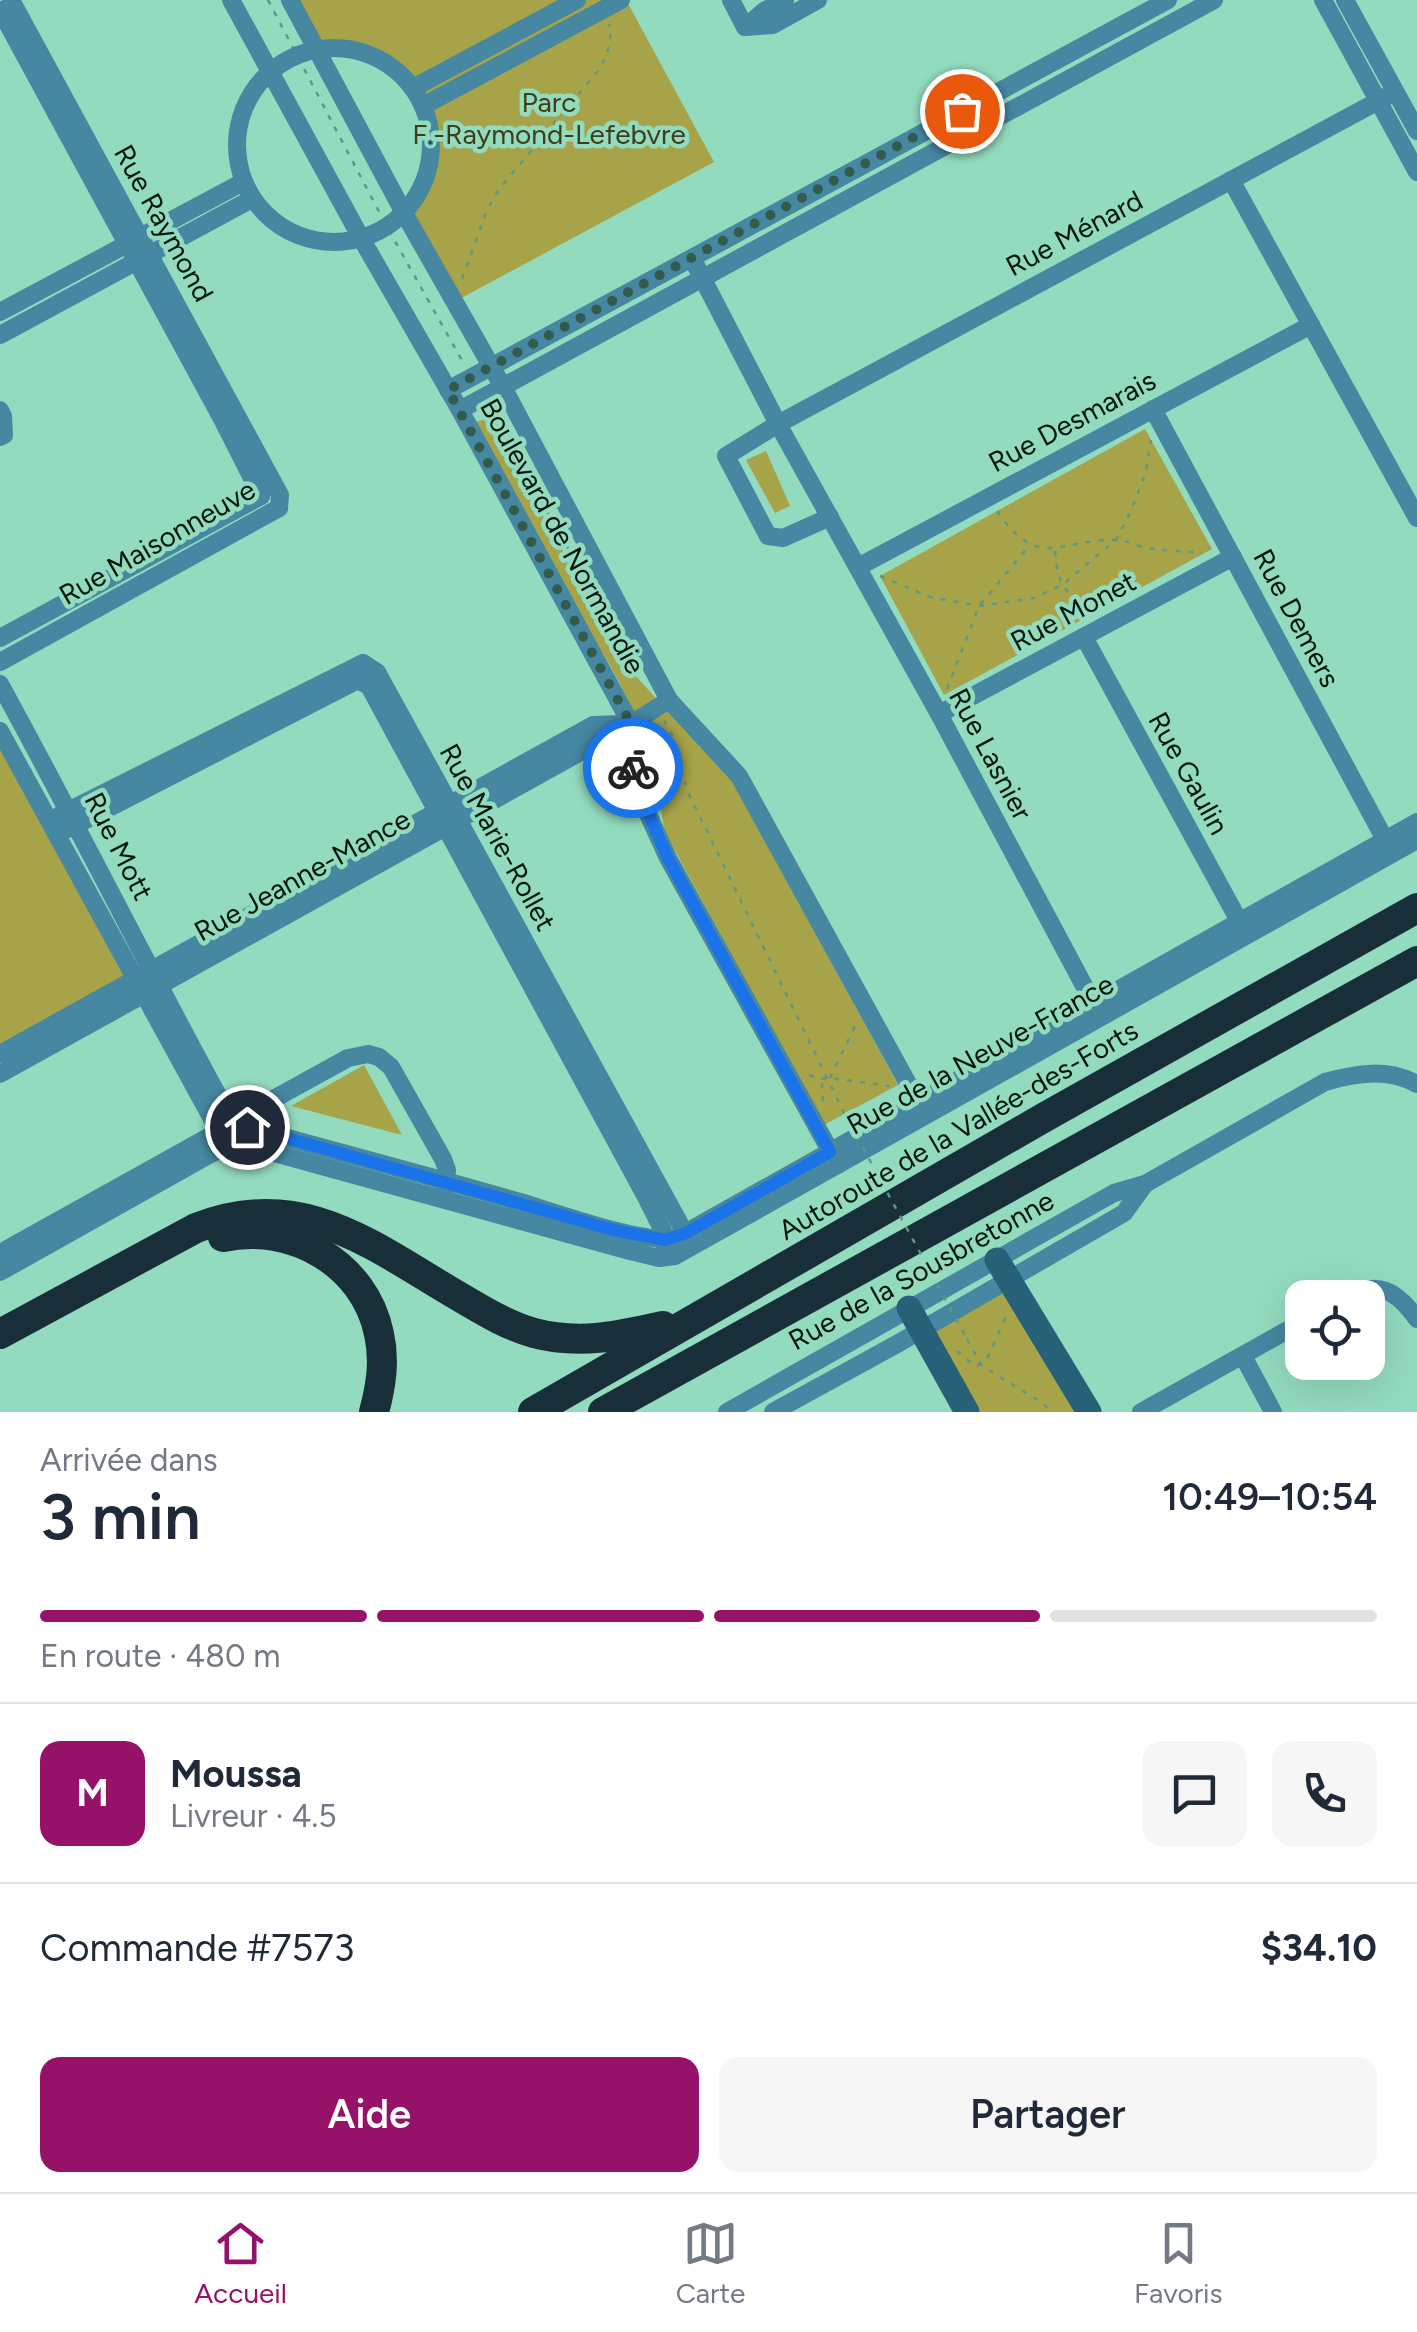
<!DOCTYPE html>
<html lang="fr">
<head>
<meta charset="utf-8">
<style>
  body { margin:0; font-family:Figtree,sans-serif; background:#f6f6f7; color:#1f2937; height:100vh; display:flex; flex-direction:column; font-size:38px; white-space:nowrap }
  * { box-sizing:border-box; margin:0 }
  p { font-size:32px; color:#747a83 }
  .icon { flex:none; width:55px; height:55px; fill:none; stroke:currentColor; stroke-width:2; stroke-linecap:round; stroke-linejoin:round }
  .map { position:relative; height:1412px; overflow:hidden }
  .panel { display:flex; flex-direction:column; background:#fff; flex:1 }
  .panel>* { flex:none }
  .controls { position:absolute; left:1285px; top:1280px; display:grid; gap:20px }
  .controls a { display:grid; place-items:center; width:100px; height:100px; border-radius:20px; background:#fff; box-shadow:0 10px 40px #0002; font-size:50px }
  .pin { position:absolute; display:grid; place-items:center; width:85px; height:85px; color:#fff; margin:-42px; border:5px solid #fff; border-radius:50%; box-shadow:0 2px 10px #0007 }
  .courier { position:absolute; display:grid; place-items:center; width:100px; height:100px; margin:-50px; border:8px solid #1a73e8; border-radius:50%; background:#fff; color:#222; box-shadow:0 2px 12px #0007 }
  .overview em { font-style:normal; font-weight:600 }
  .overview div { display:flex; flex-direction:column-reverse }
  .overview { display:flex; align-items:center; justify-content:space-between; height:170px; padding:0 40px }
  h1 { font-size:65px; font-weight:600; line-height:75px }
  .bar { display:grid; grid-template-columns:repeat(4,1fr); gap:15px 10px; align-content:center; height:120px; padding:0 40px }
  .bar i { height:12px; border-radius:8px; background:#e0e1e3 }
  .bar .active { background:#961269 }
  .bar p { grid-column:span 4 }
  .line { display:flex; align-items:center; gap:25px; padding:0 40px; border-top:2px solid #e0e1e3 }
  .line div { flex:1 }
  .round { display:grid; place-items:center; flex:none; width:105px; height:105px; border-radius:20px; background:#f6f6f7 }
  .primary-button { display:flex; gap:20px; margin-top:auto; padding:20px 40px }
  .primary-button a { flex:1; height:115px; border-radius:20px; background:#961269; color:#fff; font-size:40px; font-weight:600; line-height:115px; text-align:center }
  .primary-button a+a { background:#f6f6f7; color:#1f2937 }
  .tabs { display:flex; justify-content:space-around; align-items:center; height:140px; border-top:2px solid #e0e1e3; background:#fff; font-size:28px; color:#747a83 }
  .tabs a { display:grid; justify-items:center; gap:5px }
  .tabs .active { color:#961269 }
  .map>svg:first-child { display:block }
  .green { fill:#a6a349 }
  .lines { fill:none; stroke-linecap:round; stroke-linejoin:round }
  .path { stroke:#609781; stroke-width:2.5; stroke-dasharray:5 8; stroke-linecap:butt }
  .street { stroke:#4687a2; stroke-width:18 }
  .secondary { stroke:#276178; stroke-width:25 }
  .highway { stroke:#182f39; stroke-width:30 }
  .path-bridge { stroke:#609781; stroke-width:2.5; stroke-dasharray:5 8; stroke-linecap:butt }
  .done { stroke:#335b4b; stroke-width:10; stroke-dasharray:0 18 }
  .route { stroke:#1a73e8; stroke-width:12 }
  .labels { text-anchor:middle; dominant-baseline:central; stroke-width:9; stroke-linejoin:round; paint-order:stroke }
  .park-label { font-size:28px; fill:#3e3d16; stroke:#93dbbe }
  .street-label { font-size:28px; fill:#00160d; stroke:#93dbbe }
</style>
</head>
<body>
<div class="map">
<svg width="1417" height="1412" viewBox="0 0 1417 1412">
  <rect width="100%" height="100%" fill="#93dbbe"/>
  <g class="green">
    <path d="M 292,0 L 626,0 L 714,162 L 454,302 L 405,214 L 431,176 L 434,139 L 425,97 L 394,67 L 359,52 L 337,49 L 320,50 Z"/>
    <path d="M 487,418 L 633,673 L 733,782 L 898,1085 L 824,1125 L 665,832 L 648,739 L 611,667 L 468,425 Z"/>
    <path d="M 1145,429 L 1212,549 L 944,695 L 880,576 Z"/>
    <path d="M 766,451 L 790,506 L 775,513 L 746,460 Z"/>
    <path d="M 0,731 L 133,977 L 0,1053 Z"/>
    <path d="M 364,1065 L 402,1135 L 291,1106 Z"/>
    <path d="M 1009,1282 L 1089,1412 L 967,1412 L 923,1330 Z"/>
  </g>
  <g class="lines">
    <g class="path">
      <path d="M 268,0 L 387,227 L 464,364"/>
      <path d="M 462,279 L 487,210 L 499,189 L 599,70 C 607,54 613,42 609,24"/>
      <path d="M 490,411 L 577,564"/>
      <path d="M 997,511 C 1039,572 1058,539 1116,540 C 1127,540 1136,546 1147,548 C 1165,551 1184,551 1202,553"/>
      <path d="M 1055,551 C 1058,588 1065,589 1090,615"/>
      <path d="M 880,576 L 930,597 L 979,606 L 1034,598 L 1062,585 L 1116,540 L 1132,509 L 1146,471 L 1151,440"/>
      <path d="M 947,689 L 979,606 L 1029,546"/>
      <path d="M 664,720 L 672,735 L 687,790 L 844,1113"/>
      <path d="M 809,1075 L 820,1079 L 830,1078 L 889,1086"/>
      <path d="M 830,1078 L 857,1022"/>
      <path d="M 823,1101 L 822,1084 L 825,1081"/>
      <path d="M 967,1339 L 982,1366 L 1044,1404 L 1051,1412"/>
      <path d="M 957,1351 L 976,1367 L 988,1357 L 1007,1314"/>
    </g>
    <g class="street">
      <path d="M 11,0 L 280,495 L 279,508"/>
      <path d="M 231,0 L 361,238 L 460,410 L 631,724 L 630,755 L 637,790 L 668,858 L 838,1165"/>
      <path d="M 290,0 L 404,213 L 503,387 L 669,700 L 739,776 L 923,1111"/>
      <path d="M 731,0 L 745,27"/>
      <path d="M 1323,0 L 1417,172"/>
      <path d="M 1345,0 L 1417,131"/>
      <path d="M 0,10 L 221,417 L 261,496"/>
      <path d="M 745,27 L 773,25 L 818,0"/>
      <path d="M 746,27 L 764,11 L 785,0"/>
      <circle cx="334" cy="145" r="97"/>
      <path d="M 413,88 L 577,0"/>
      <path d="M 423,106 L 621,0"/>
      <path d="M 1231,180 L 1417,518"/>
      <path d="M 692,258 L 778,424 L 939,714 L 1097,1010"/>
      <path d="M 0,312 L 243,182"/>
      <path d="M 0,335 L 252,199"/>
      <path d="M 448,390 L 1168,0"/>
      <path d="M 1153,409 L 1390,849"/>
      <path d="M 0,410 L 3,416 L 4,435 L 0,437"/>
      <path d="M 460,410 L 1214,0"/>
      <path d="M 830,517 L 783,538 L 768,536 L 726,456 L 778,424 L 1395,92"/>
      <path d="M 858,567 L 1311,325"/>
      <path d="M 1084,637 L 1244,930"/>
      <path d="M 0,638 L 261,496"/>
      <path d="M 0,662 L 279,508"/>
      <path d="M 363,663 L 377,672 L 691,1244"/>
      <path d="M 358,680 L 369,686 L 646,1197 L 663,1231 L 665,1248"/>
      <path d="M 0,684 C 78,826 149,970 227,1112 L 236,1132"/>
      <path d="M 939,714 L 1233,557"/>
      <path d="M 0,731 L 223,1139"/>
      <path d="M 60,815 L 363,663"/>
      <path d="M 68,829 L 358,680 L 360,673"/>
      <path d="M 0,1054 L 593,725 L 625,724"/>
      <path d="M 0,1074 L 631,724 L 669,700"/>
      <path d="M 234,1126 L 247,1127 C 338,1152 429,1176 520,1202 C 557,1213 641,1244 676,1238 L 1417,822"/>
      <path d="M 0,1253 L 219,1131 L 234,1126 L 250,1112 L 348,1058 L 368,1054 L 379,1057 L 391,1067 L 443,1159 L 447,1170 L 445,1188"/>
      <path d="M 0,1272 L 209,1155 L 232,1143 L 238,1143 L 630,1251 L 659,1258 L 675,1256 L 1417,840"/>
      <path d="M 1346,1298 C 1378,1279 1397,1291 1417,1319"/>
      <path d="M 1243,1356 L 1273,1412"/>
      <path d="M 727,1412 L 1114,1193 L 1145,1184 L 1325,1082 C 1357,1073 1387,1068 1417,1084"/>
      <path d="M 773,1412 L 897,1344 L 1124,1213 L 1145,1184"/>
      <path d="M 1141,1412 L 1302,1322"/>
    </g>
    <g class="secondary">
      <path d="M 997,1260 L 1089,1412"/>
      <path d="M 909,1308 L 967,1412"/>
    </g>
    <g class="highway">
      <path d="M 223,1237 C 292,1222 365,1264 379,1334 C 385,1361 381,1386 374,1412"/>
      <path d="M 0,1334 L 196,1228 C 304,1185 376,1249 465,1300 C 487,1313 509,1326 534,1333 C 579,1345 619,1336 663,1326"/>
      <path d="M 533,1412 L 1045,1117 L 1417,908"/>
      <path d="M 603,1412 L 1417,961"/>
    </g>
    <path class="path-bridge" d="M 844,1113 L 967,1339"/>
  </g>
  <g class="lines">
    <path class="done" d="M 633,768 L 630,754 L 631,724 L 448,390 L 962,111"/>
    <path class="route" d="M 247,1127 L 614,1230 L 665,1240 L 686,1233 L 830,1152 L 668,858 L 638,790 L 633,768"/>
  </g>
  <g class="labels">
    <g class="park-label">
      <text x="549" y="102">Parc<tspan x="549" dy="32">F.-Raymond-Lefebvre</tspan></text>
    </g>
    <g class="street-label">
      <text transform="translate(164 223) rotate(61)">Rue Raymond</text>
      <text transform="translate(1074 233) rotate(-28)">Rue Ménard</text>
      <text transform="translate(1072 421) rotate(-28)">Rue Desmarais</text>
      <text transform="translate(563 536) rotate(61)">Boulevard de Normandie</text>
      <text transform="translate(157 542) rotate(-30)">Rue Maisonneuve</text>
      <text transform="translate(1073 611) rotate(-28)">Rue Monet</text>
      <text transform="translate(1297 618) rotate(62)">Rue Demers</text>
      <text transform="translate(991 754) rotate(62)">Rue Lasnier</text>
      <text transform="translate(1189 773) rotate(61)">Rue Gaulin</text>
      <text transform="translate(498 837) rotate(61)">Rue Marie-Rollet</text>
      <text transform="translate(119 846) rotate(63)">Rue Mott</text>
      <text transform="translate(302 875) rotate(-29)">Rue Jeanne-Mance</text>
      <text transform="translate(980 1054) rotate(-29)">Rue de la Neuve-France</text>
      <text transform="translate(958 1130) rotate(-30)">Autoroute de la Vallée-des-Forts</text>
      <text transform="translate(921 1270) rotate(-29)">Rue de la Sousbretonne</text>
    </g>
  </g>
</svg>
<div class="controls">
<a><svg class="icon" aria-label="locate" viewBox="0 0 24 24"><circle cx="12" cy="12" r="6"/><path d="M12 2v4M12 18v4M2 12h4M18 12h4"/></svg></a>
</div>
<div class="pin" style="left:962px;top:111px;background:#ea580c"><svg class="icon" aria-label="bag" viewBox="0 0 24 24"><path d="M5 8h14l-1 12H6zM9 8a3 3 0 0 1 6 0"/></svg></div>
<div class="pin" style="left:247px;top:1127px;background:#1f2937"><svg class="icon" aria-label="home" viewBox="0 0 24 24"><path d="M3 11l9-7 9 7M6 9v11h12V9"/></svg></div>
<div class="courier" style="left:633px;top:768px"><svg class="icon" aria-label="bike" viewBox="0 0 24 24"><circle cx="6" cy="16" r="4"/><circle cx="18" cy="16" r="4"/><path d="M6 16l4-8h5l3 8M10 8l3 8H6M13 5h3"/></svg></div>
</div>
<section class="panel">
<div class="overview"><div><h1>3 min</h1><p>Arrivée dans</p></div><em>10:49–10:54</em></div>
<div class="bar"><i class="active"></i><i class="active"></i><i class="active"></i><i></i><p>En route · 480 m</p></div>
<div class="line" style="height:180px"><b class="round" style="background:#961269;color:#fff">M</b><div><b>Moussa</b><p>Livreur · 4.5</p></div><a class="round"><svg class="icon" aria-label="chat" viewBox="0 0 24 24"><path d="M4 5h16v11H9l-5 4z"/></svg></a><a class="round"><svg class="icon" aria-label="phone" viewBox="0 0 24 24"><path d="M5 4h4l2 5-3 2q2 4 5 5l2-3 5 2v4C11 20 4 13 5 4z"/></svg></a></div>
<div class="line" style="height:130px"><div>Commande #7573</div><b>$34.10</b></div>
<div class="primary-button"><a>Aide</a><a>Partager</a></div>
</section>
<nav class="tabs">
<a class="active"><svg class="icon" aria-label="home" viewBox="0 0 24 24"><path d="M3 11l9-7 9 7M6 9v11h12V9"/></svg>Accueil</a>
<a><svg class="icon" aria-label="map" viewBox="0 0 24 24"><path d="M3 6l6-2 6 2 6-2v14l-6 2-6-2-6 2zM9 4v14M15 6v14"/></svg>Carte</a>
<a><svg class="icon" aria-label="saved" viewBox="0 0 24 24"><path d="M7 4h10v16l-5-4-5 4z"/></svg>Favoris</a>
</nav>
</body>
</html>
